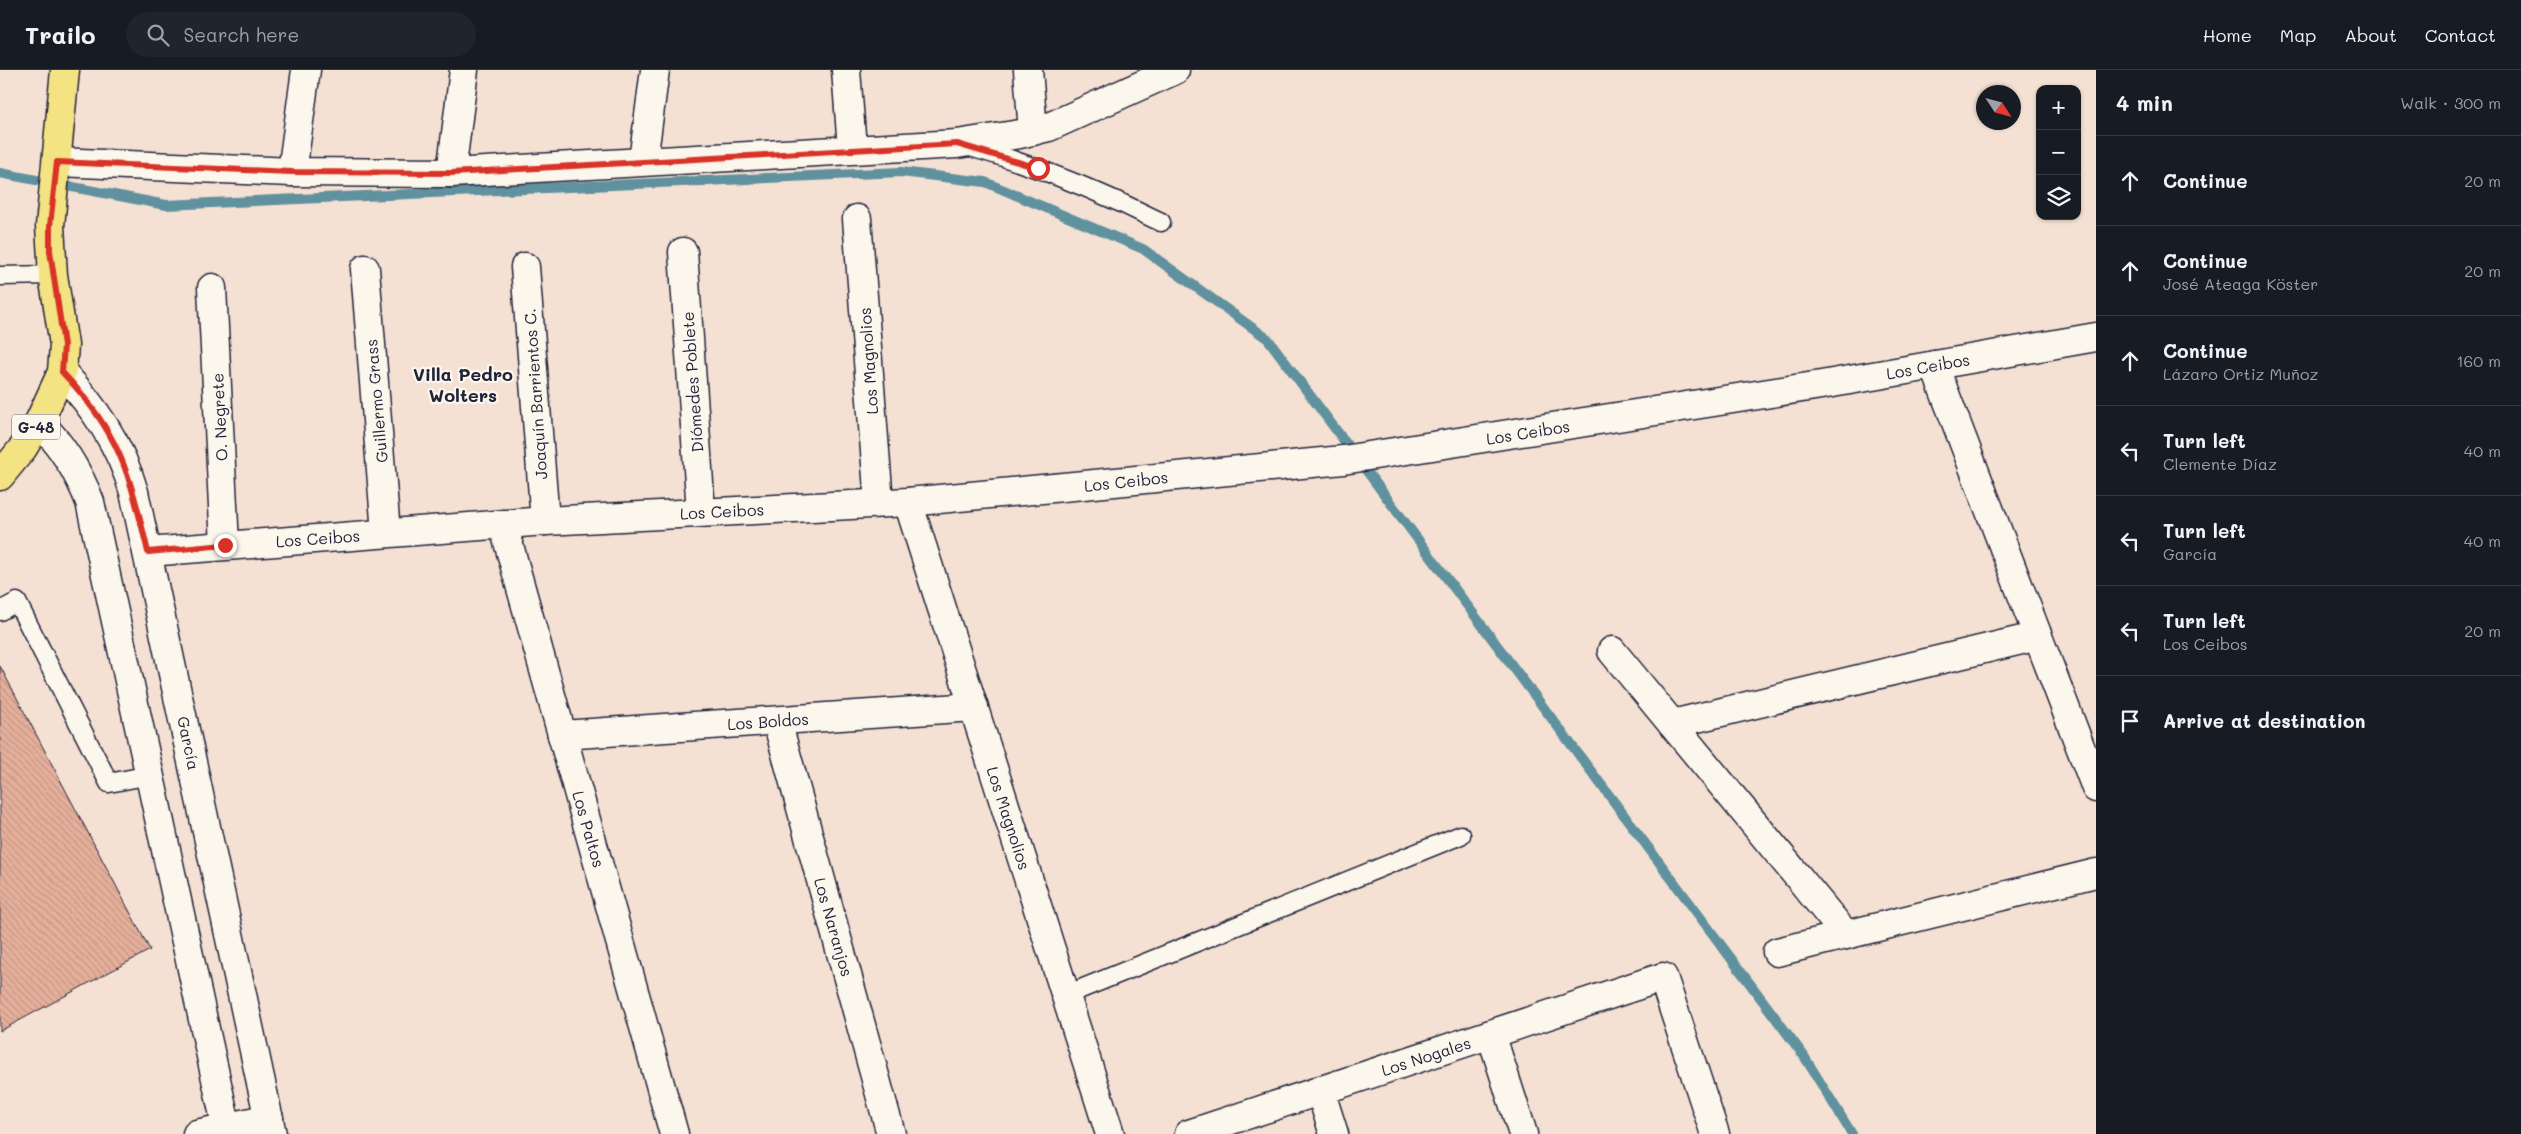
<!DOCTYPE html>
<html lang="en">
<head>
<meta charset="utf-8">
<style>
  body { margin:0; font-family:Mali,sans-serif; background:#20242c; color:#f1f3f6 }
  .controls { position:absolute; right:15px; top:15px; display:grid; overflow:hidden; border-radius:10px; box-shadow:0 1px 4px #0004 }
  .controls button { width:45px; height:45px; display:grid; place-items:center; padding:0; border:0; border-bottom:1px solid #363941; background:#171b24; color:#f1f3f6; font:25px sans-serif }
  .compass { position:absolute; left:1976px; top:15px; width:45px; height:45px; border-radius:50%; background:#171b24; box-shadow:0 1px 4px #0004; rotate:126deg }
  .stop { position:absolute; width:15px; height:15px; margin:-11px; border:4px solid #d93025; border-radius:50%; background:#fff }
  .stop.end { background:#d93025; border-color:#fff; box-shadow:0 1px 5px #0008 }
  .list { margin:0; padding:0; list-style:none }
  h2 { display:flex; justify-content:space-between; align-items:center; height:65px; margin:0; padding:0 20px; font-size:21px }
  h2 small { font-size:16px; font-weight:400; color:#9ea1a6 }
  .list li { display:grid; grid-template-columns:32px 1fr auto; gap:15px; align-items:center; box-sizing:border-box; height:90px; padding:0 20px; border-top:1px solid #363941 }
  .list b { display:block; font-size:19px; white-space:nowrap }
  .list p { margin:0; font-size:16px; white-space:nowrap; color:#9ea1a6 }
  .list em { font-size:16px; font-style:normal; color:#9ea1a6 }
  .icon { flex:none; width:28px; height:28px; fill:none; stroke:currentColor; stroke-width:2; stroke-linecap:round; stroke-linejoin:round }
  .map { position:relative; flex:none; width:2096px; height:1064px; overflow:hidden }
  header { display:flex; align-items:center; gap:30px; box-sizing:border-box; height:70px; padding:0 25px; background:#171b24; border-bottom:1px solid #363941 }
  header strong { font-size:24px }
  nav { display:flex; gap:28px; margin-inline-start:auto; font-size:18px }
  .search { width:350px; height:45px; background:#20242c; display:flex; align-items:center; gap:12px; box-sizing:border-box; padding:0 18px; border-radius:28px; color:#9ea1a6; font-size:19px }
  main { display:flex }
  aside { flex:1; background:#171b24 }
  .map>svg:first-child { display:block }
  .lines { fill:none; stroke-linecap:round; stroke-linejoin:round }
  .stream { stroke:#60919e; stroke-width:10 }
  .building { fill:url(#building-back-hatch); stroke:#22223b }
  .lane-casing { stroke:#22223b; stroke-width:21 }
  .street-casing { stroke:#22223b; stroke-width:31 }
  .secondary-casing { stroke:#22223b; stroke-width:31 }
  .primary-casing { stroke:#22223b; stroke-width:31 }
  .lane { stroke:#fbf7ec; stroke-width:18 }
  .street { stroke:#fbf7ec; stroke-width:28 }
  .secondary { stroke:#fbf7ec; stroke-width:28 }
  .primary { stroke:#f4e382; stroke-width:28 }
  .route { stroke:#d93025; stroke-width:6 }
  .labels { text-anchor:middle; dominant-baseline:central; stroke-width:4.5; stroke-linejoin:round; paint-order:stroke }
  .shield { fill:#fbf7ec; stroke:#636270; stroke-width:1 }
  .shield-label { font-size:15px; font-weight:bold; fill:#22223b }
  .street-label { font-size:16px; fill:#22223b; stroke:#fbf7ec }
  .neighbourhood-label { font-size:18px; font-weight:bold; fill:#22223b; stroke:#fbf7ec }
</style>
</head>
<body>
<header>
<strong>Trailo</strong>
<div class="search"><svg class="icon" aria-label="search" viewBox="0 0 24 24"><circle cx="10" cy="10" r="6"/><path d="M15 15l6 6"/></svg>Search here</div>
<nav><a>Home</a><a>Map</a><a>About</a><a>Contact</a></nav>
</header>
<main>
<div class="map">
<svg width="2096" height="1064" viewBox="0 0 2096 1064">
  <defs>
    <pattern id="building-back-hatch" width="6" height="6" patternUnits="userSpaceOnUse" patternTransform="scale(1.25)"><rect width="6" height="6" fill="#e5af9a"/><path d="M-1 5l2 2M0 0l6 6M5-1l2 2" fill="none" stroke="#c49686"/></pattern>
  </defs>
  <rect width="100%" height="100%" fill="#f4e1d3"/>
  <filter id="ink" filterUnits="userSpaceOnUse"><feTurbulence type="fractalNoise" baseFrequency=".02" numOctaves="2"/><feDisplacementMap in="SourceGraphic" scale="10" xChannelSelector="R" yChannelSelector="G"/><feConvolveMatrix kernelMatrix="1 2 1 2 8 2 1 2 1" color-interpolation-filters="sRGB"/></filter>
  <g filter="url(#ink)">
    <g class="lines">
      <polyline class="stream" points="0,103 166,135 901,102 985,112 1143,179 1268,269 1804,986 1852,1064"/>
    </g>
    <polygon class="building" points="0,596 150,880 0,961"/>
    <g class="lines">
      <defs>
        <g id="lane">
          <path d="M967 76C1035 95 1099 121 1161 152"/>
          <polyline points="0,206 53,205"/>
          <polyline points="0,541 17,532 109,713 150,705"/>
          <polyline points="1066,925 1461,765"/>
        </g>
        <g id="street">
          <polyline points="846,0 852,78"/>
          <polyline points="1028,0 1033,61"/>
          <polyline points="643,91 655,0"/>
          <polyline points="57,92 292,102 451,103 957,74 1020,64 1049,57 1175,0"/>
          <polyline points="292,102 306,0"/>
          <polyline points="451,103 464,0"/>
          <polyline points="857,149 879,433"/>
          <polyline points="683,182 701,442"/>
          <polyline points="525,197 545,451"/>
          <polyline points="365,199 386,463"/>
          <polyline points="212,218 225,475"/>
          <polyline points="1934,295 2096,718"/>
          <polyline points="908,432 1110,1064"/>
          <polyline points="503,454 674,1064"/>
          <polyline points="148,482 545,451 908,432 1343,390 1821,315 2096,267"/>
          <polyline points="1612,581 1846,865"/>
          <polyline points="777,651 891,1064"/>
          <polyline points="1672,654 2038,566"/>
          <polyline points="562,665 974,637"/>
          <polyline points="1777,882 2096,803"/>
          <polyline points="1491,964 1523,1064"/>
          <polyline points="1320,1020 1334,1064"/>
          <polyline points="197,1064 269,1048"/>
          <polyline points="1189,1064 1663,907 1715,1064"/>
        </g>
        <g id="secondary">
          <path d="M62 302C95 338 120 374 134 422L272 1064"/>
          <path d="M39 352C63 376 78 401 90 432L228 1064"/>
        </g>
        <polyline id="primary" points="0,406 23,378 39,352 62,302 64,275 53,205 50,156 65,0"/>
      </defs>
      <use href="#lane" class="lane-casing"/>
      <use href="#street" class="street-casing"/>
      <use href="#secondary" class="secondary-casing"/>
      <use href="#primary" class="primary-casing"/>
      <use href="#lane" class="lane"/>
      <use href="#street" class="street"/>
      <use href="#secondary" class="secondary"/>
      <use href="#primary" class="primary"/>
    </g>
  </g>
  <g class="lines" filter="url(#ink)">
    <path class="route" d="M225 475 148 482C129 402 120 363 62 302L64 275 50 181V156L57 92 292 102 451 103 957 74 1038 98"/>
  </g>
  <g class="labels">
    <rect class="shield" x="12" y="344.5" width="48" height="25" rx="4"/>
    <g class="shield-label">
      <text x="36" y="357">G-48</text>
    </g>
    <g class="street-label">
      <text transform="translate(868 291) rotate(-94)">Los Magnolios</text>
      <text transform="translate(1928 296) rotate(-10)">Los Ceibos</text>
      <text transform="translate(692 312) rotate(-94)">Diómedes Poblete</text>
      <text transform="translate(535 324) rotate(-94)">Joaquín Barrientos C.</text>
      <text transform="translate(376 331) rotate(-95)">Guillermo Grass</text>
      <text transform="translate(219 347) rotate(-93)">O. Negrete</text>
      <text transform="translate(1528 362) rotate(-9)">Los Ceibos</text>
      <text transform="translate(1126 411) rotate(-6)">Los Ceibos</text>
      <text transform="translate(722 441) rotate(-3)">Los Ceibos</text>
      <text transform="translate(318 468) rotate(-4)">Los Ceibos</text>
      <text transform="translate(768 651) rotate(-4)">Los Boldos</text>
      <text transform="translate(189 673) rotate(78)">García</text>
      <text transform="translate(1009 748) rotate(72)">Los Magnolios</text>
      <text transform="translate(589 759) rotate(74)">Los Paltos</text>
      <text transform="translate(834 857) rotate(74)">Los Naranjos</text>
      <text transform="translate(1426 986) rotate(-18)">Los Nogales</text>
    </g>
    <g class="neighbourhood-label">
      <text x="463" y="304">Villa Pedro<tspan x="463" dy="21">Wolters</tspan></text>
    </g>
  </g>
</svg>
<div class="controls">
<button>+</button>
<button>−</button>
<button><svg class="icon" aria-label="layers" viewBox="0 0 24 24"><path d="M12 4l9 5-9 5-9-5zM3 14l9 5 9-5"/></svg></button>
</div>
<svg class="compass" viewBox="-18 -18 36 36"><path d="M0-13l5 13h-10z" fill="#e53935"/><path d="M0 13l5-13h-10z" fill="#9ea1a6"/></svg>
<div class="stop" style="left:1038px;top:98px"></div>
<div class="stop end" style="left:225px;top:475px"></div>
</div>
<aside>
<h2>4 min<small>Walk · 300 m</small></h2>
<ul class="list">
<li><svg class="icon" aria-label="ahead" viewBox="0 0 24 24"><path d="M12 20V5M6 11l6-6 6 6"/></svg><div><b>Continue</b></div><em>20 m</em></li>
<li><svg class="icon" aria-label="ahead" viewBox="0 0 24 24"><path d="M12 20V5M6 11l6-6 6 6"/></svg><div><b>Continue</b><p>José Ateaga Köster</p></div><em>20 m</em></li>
<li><svg class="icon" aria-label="ahead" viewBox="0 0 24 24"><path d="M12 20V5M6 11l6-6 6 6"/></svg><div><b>Continue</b><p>Lázaro Ortiz Muñoz</p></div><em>160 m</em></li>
<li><svg class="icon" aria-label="left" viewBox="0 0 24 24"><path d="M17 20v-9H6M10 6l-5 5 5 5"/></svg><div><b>Turn left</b><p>Clemente Díaz</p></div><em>40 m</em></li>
<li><svg class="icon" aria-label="left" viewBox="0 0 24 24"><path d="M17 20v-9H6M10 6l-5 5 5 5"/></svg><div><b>Turn left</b><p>García</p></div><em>40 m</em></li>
<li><svg class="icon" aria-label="left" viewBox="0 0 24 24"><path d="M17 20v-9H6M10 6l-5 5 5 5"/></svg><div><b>Turn left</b><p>Los Ceibos</p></div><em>20 m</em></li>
<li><svg class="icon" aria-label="arrive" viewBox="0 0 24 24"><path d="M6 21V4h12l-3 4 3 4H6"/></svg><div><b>Arrive at destination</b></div></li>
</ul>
</aside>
</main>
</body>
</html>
